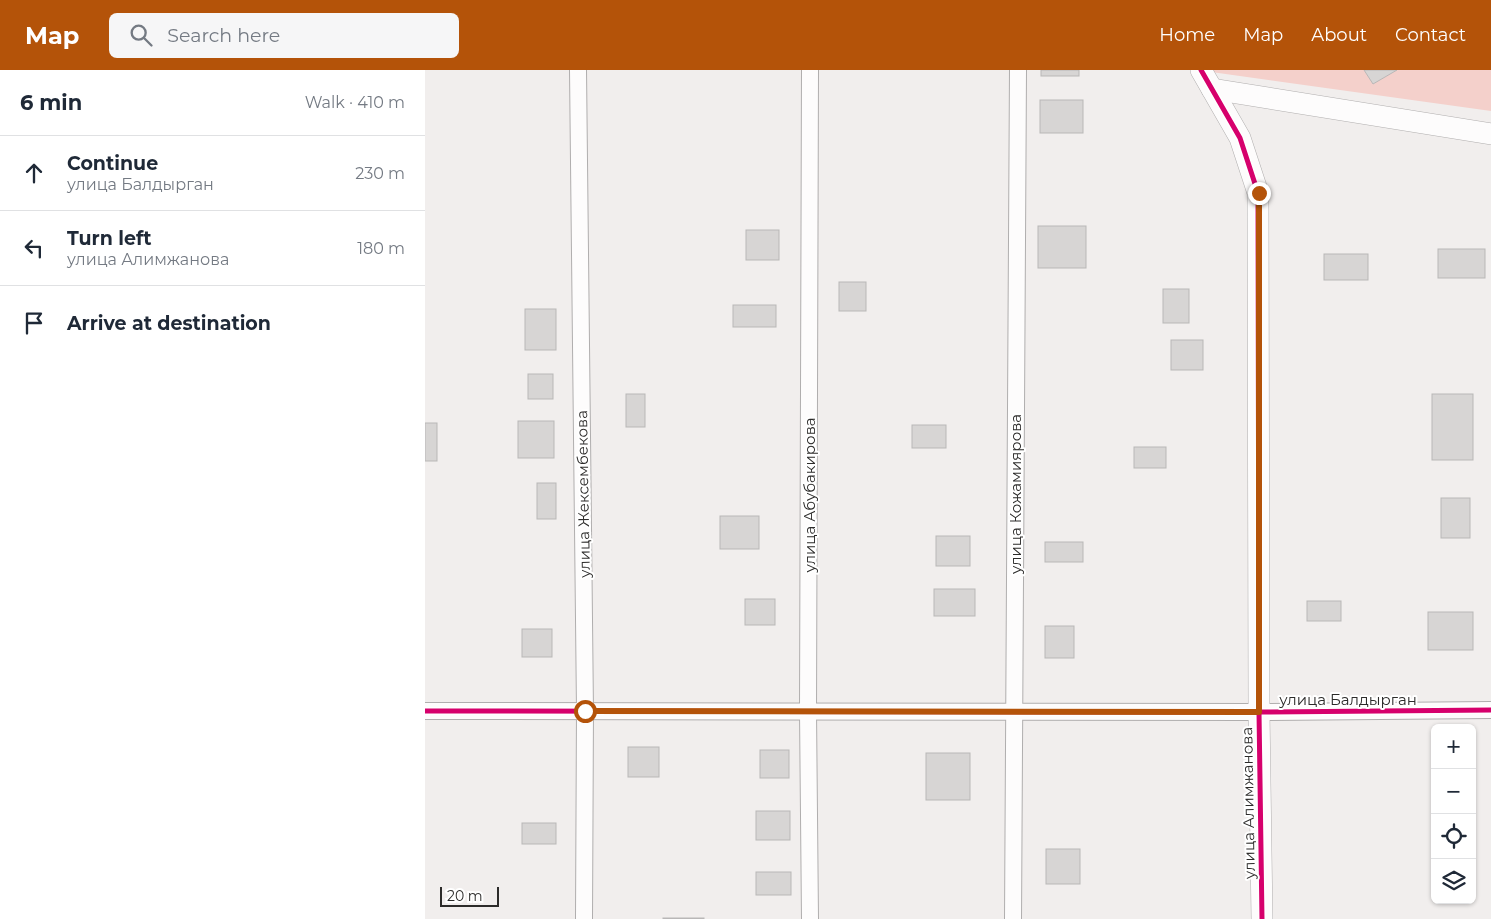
<!DOCTYPE html>
<html lang="en">
<head>
<meta charset="utf-8">
<style>
  body { margin:0; font-family:Montserrat,sans-serif; background:#f6f6f7; color:#1f2937 }
  .controls { position:absolute; right:15px; bottom:15px; display:grid; overflow:hidden; border-radius:8px; box-shadow:0 1px 4px #0004 }
  .controls button { width:45px; height:45px; display:grid; place-items:center; padding:0; border:0; border-bottom:1px solid #e0e1e3; background:#fff; color:#1f2937; font:25px sans-serif }
  .scale { position:absolute; left:15px; bottom:12px; width:59px; box-sizing:border-box; padding-left:5px; border:2px solid #2c2b2a; border-top:0; font-size:14px; line-height:18px; white-space:nowrap; color:#2c2b2a; -webkit-text-stroke:4px #fff; paint-order:stroke }
  .stop { position:absolute; width:15px; height:15px; margin:-11px; border:4px solid #b45309; border-radius:50%; background:#fff }
  .stop.end { background:#b45309; border-color:#fff; box-shadow:0 1px 5px #0008 }
  .list { margin:0; padding:0; list-style:none }
  h2 { display:flex; justify-content:space-between; align-items:center; height:65px; margin:0; padding:0 20px; font-size:21px }
  h2 small { font-size:16px; font-weight:400; color:#747a83 }
  .list li { display:grid; grid-template-columns:32px 1fr auto; gap:15px; align-items:center; box-sizing:border-box; height:75px; padding:0 20px; border-top:1px solid #e0e1e3 }
  .list b { display:block; font-size:19px; white-space:nowrap }
  .list p { margin:0; font-size:16px; white-space:nowrap; color:#747a83 }
  .list em { font-size:16px; font-style:normal; color:#747a83 }
  .icon { flex:none; width:28px; height:28px; fill:none; stroke:currentColor; stroke-width:2; stroke-linecap:round; stroke-linejoin:round }
  .map { position:relative; flex:none; width:1066px; height:849px; overflow:hidden }
  header { display:flex; align-items:center; gap:30px; box-sizing:border-box; height:70px; padding:0 25px; background:#b45309; color:#fff }
  header strong { font-size:24px }
  nav { display:flex; gap:28px; margin-inline-start:auto; font-size:18px }
  .search { width:350px; height:45px; background:#f6f6f7; display:flex; align-items:center; gap:12px; box-sizing:border-box; padding:0 18px; border-radius:8px; color:#747a83; font-size:19px }
  main { display:flex }
  aside { flex:1; background:#fff }
  .map>svg:first-child { display:block }
  .garden { fill:#f4d0cb }
  .building { fill:#d7d5d4; stroke:#b9b7b7 }
  .lines { fill:none; stroke-linecap:round; stroke-linejoin:round }
  .minor-casing { stroke:#b0aeae; stroke-width:18 }
  .tertiary-casing { stroke:#b0aeae; stroke-width:22 }
  .minor { stroke:#fdfcfc; stroke-width:16 }
  .tertiary { stroke:#fdfcfc; stroke-width:21 }
  .cycleway-casing { stroke:#fff; stroke-width:8 }
  .cycleway { stroke:#d6006c; stroke-width:5 }
  .route { stroke:#b45309; stroke-width:6 }
  .labels { text-anchor:middle; dominant-baseline:central; stroke-width:4; stroke-linejoin:round; paint-order:stroke }
  .street-label { font-size:15px; fill:#2c2b2a; stroke:#fff }
</style>
</head>
<body>
<header>
<strong>Map</strong>
<div class="search"><svg class="icon" aria-label="search" viewBox="0 0 24 24"><circle cx="10" cy="10" r="6"/><path d="M15 15l6 6"/></svg>Search here</div>
<nav><a>Home</a><a>Map</a><a>About</a><a>Contact</a></nav>
</header>
<main>
<aside>
<h2>6 min<small>Walk · 410 m</small></h2>
<ul class="list">
<li><svg class="icon" aria-label="ahead" viewBox="0 0 24 24"><path d="M12 20V5M6 11l6-6 6 6"/></svg><div><b>Continue</b><p>улица Балдырган</p></div><em>230 m</em></li>
<li><svg class="icon" aria-label="left" viewBox="0 0 24 24"><path d="M17 20v-9H6M10 6l-5 5 5 5"/></svg><div><b>Turn left</b><p>улица Алимжанова</p></div><em>180 m</em></li>
<li><svg class="icon" aria-label="arrive" viewBox="0 0 24 24"><path d="M6 21V4h12l-3 4 3 4H6"/></svg><div><b>Arrive at destination</b></div></li>
</ul>
</aside>
<div class="map">
<svg width="1066" height="849" viewBox="0 0 1066 849">
  <rect width="100%" height="100%" fill="#f1eeed"/>
  <polygon class="garden" points="772,0 1066,0 1066,41"/>
  <g class="building">
    <rect x="616" y="0" width="38" height="6"/>
    <polygon points="939,0 972,0 948,14"/>
    <rect x="615" y="30" width="43" height="33"/>
    <rect x="613" y="156" width="48" height="42"/>
    <rect x="321" y="160" width="33" height="30"/>
    <rect x="1013" y="179" width="47" height="29"/>
    <rect x="899" y="184" width="44" height="26"/>
    <rect x="414" y="212" width="27" height="29"/>
    <rect x="738" y="219" width="26" height="34"/>
    <rect x="308" y="235" width="43" height="22"/>
    <rect x="100" y="239" width="31" height="41"/>
    <rect x="746" y="270" width="32" height="30"/>
    <rect x="103" y="304" width="25" height="25"/>
    <rect x="201" y="324" width="19" height="33"/>
    <rect x="1007" y="324" width="41" height="66"/>
    <rect x="93" y="351" width="36" height="37"/>
    <rect x="0" y="353" width="12" height="38"/>
    <rect x="487" y="355" width="34" height="23"/>
    <rect x="709" y="377" width="32" height="21"/>
    <rect x="112" y="413" width="19" height="36"/>
    <rect x="1016" y="428" width="29" height="40"/>
    <rect x="295" y="446" width="39" height="33"/>
    <rect x="511" y="466" width="34" height="30"/>
    <rect x="620" y="472" width="38" height="20"/>
    <rect x="509" y="519" width="41" height="27"/>
    <rect x="320" y="529" width="30" height="26"/>
    <rect x="882" y="531" width="34" height="20"/>
    <rect x="1003" y="542" width="45" height="38"/>
    <rect x="620" y="556" width="29" height="32"/>
    <rect x="97" y="559" width="30" height="28"/>
    <rect x="203" y="677" width="31" height="30"/>
    <rect x="335" y="680" width="29" height="28"/>
    <rect x="501" y="683" width="44" height="47"/>
    <rect x="331" y="741" width="34" height="29"/>
    <rect x="97" y="753" width="34" height="21"/>
    <rect x="621" y="779" width="34" height="35"/>
    <rect x="331" y="802" width="35" height="23"/>
    <rect x="238" y="848" width="41" height="1"/>
  </g>
  <g class="lines">
    <defs>
      <g id="minor">
        <polyline points="153,0 160,641 159,849"/>
        <polyline points="385,0 383,642 385,849"/>
        <polyline points="0,641 834,642 1066,640"/>
        <polyline points="588,849 593,0"/>
      </g>
      <g id="tertiary">
        <polyline points="776,0 815,68 833,123 834,642 837,849"/>
        <polyline points="787,19 1066,64"/>
      </g>
    </defs>
    <use href="#minor" class="minor-casing"/>
    <use href="#tertiary" class="tertiary-casing"/>
    <use href="#minor" class="minor"/>
    <use href="#tertiary" class="tertiary"/>
    <defs>
      <g id="cycleway">
        <polyline points="776,0 815,68 833,123 834,642 837,849"/>
        <polyline points="0,641 834,642 1066,640"/>
      </g>
    </defs>
    <use href="#cycleway" class="cycleway-casing"/>
    <use href="#cycleway" class="cycleway"/>
  </g>
  <g class="lines">
    <polyline class="route" points="160,641 834,642 834,123"/>
  </g>
  <g class="labels">
    <g class="street-label">
      <text transform="translate(158 424) rotate(-91)">улица Жексембекова</text>
      <text transform="translate(590 424) rotate(-90)">улица Кожамиярова</text>
      <text transform="translate(384 425) rotate(-90)">улица Абубакирова</text>
      <text x="923" y="629">улица Балдырган</text>
      <text transform="translate(823 733) rotate(-91)">улица Алимжанова</text>
    </g>
  </g>
</svg>
<div class="controls">
<button>+</button>
<button>−</button>
<button><svg class="icon" aria-label="locate" viewBox="0 0 24 24"><circle cx="12" cy="12" r="6"/><path d="M12 2v4M12 18v4M2 12h4M18 12h4"/></svg></button>
<button><svg class="icon" aria-label="layers" viewBox="0 0 24 24"><path d="M12 4l9 5-9 5-9-5zM3 14l9 5 9-5"/></svg></button>
</div>
<div class="scale">20 m</div>
<div class="stop" style="left:160px;top:641px"></div>
<div class="stop end" style="left:834px;top:123px"></div>
</div>
</main>
</body>
</html>
